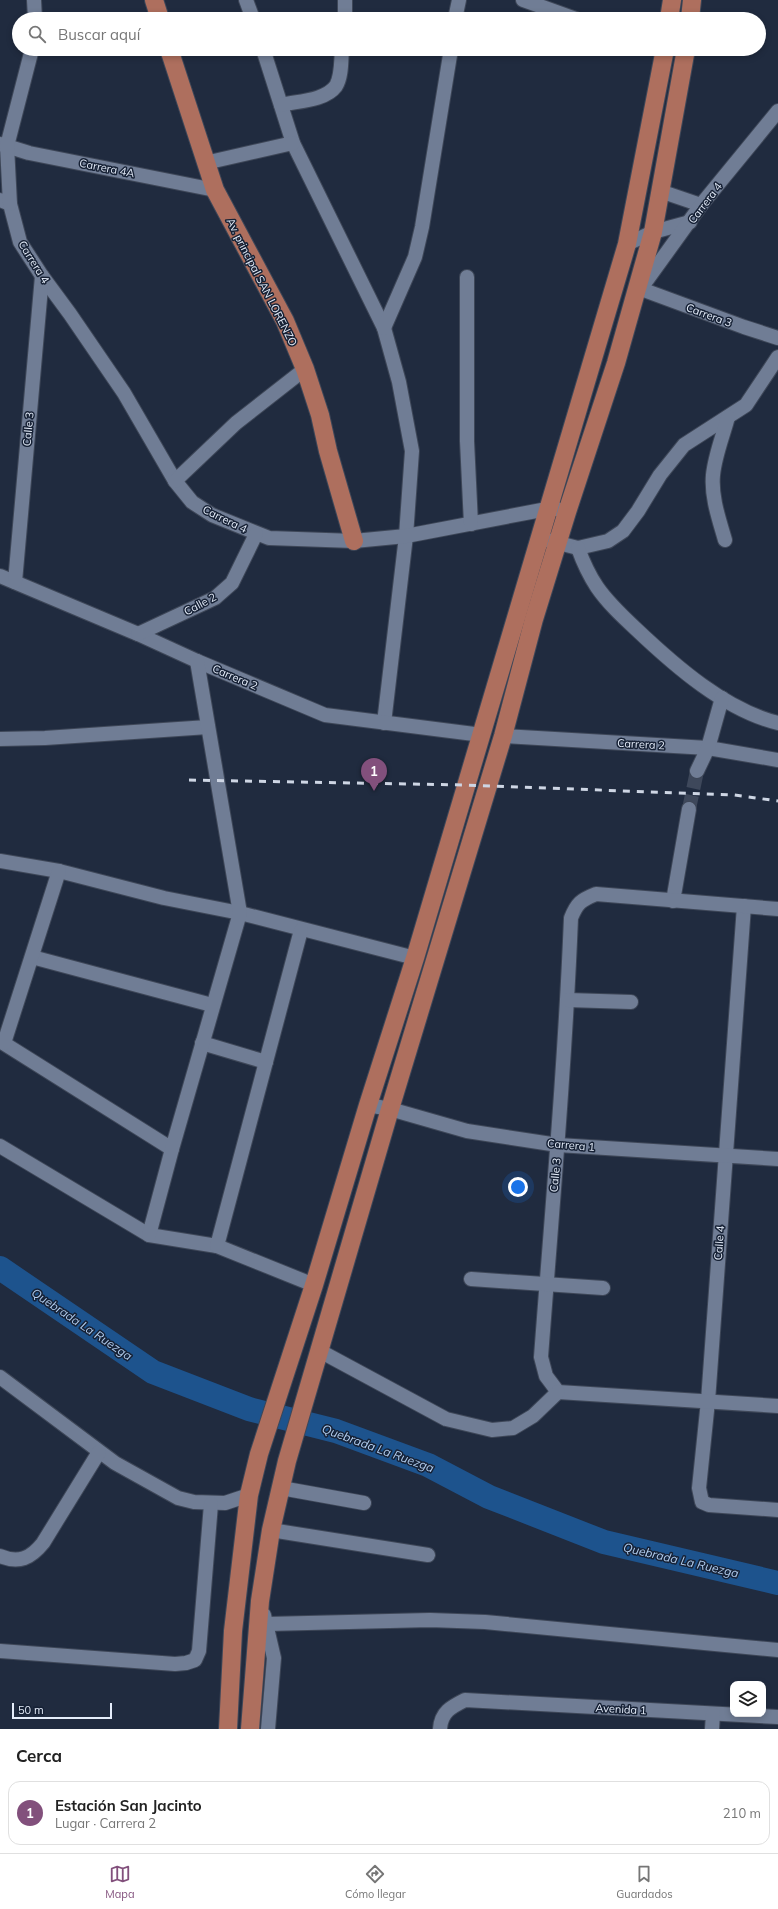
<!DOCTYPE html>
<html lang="es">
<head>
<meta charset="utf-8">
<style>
  body { margin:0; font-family:Mulish,sans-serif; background:#f2f2f2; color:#222 }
  .controls { position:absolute; right:12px; bottom:12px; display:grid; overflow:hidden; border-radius:8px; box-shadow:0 2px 6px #0003 }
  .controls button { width:36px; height:36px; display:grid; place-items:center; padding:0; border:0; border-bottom:1px solid #e0e0e0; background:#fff; color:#222; font:20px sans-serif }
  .scale { position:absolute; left:12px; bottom:10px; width:100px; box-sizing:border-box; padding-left:4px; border:2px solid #e5edfa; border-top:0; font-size:11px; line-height:14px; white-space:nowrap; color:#e5edfa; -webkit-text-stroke:3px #162135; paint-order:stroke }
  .you { position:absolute; left:518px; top:1187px; width:14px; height:14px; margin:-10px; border:3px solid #fff; border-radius:50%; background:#1a73e8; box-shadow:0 0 0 6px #1a73e833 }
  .badge { display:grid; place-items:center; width:26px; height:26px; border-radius:50%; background:#82507c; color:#fff; font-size:13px; font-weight:700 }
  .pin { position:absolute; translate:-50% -33px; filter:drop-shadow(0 1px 2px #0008) }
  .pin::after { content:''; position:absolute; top:21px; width:14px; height:12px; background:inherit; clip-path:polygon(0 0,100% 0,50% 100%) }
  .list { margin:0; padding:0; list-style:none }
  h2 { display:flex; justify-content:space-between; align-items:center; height:52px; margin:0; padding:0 16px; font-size:17px }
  h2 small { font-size:13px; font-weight:400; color:#767676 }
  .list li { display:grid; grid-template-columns:26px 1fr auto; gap:12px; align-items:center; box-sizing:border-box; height:64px; margin:0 8px 8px; padding:0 8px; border:1px solid #e0e0e0; border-radius:12px }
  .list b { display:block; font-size:15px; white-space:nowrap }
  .list p { margin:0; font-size:13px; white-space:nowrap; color:#767676 }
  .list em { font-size:13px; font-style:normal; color:#767676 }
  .icon { flex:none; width:22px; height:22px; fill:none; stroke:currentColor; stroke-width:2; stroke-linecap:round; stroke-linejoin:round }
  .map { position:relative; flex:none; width:778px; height:1729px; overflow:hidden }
  .search { position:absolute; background:#fff; box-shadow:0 2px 6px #0003; left:12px; right:12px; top:12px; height:44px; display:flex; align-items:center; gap:10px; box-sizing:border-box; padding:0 14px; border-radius:22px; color:#767676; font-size:15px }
  .sheet { height:124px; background:#fff }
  nav { display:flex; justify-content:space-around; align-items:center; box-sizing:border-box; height:56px; border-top:1px solid #e0e0e0; background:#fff; font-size:11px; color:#767676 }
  nav a { display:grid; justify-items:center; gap:2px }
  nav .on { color:#82507c }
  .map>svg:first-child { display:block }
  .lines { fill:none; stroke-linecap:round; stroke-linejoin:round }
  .river { stroke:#1d538d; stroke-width:24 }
  .minor-tunnel { stroke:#3e485b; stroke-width:14; stroke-dasharray:14 7; stroke-linecap:butt }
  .minor-casing { stroke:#3e4758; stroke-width:16 }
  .major-casing { stroke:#3e4758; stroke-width:20 }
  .minor { stroke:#707d95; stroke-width:14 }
  .major { stroke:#ae6f5e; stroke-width:18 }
  .rail { stroke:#ced6e4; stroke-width:3; stroke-dasharray:7 7; stroke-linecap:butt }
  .labels { text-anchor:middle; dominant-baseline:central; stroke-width:3; stroke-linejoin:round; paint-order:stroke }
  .street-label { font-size:11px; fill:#e5edfa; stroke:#162135 }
  .water-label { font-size:12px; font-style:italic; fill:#b1cdef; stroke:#162135 }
</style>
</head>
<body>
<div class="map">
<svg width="778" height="1729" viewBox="0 0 778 1729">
  <rect width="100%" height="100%" fill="#202b3f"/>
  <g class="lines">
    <polyline class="river" points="0,1268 153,1372 249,1409 336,1431 428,1465 489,1497 604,1542 778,1583"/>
    <polyline class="minor-tunnel" points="689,809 697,771"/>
    <defs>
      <g id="minor">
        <polyline points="34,0 35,19"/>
        <polyline points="246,0 253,19"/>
        <polyline points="345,0 345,19"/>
        <polyline points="523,0 576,19"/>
        <polyline points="455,19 459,0"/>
        <polyline points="263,49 293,143 384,328 399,382 412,451 406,536 384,723"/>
        <path d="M281 105C297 101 325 101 336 86 342 76 341 60 342 49"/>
        <polyline points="0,144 29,153 215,190"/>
        <polyline points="205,163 293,143"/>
        <polyline points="660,191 701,205"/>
        <polyline points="0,200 10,204 20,242 42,276 70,314 124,393 175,481 192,502 212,515 269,538 354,541 406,536 547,509 557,509"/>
        <polyline points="10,204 7,146 32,49"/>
        <polyline points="627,244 653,232 690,222"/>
        <polyline points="467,277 467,441 471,524"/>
        <polyline points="641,289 744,327 778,338"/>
        <polyline points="639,291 701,205 778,111"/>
        <polyline points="384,328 415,257 422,227 451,49"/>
        <polyline points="175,481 236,423 305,369"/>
        <polyline points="539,538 578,548 608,541 623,531 638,511 660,475 684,445 746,405 778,357"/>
        <path d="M725 540C719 519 711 497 713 475 715 455 723 436 728 417"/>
        <path d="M578 548C583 562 589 575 597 587 608 603 622 616 636 629 675 666 725 710 778 723"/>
        <polyline points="0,576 138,634 197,661 325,715 482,735"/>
        <polyline points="15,582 42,276"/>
        <polyline points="138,634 215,598 232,583 256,534"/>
        <polyline points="503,736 708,748 778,760"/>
        <polyline points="0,739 45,738 208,727"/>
        <polyline points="697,771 708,748 722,698"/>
        <polyline points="0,861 59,871 164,898 240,913 415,958"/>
        <polyline points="673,901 689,809"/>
        <polyline points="744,906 708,1401 699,1488 702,1502 709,1505 778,1510"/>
        <path d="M778 909 596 894C581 900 577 903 571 918 565 1065 552 1211 541 1357L546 1376 558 1392 778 1406"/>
        <polyline points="32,957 212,1005"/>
        <polyline points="568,1000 631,1002"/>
        <polyline points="0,1041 172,1149"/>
        <polyline points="4,1043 59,871"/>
        <polyline points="202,1043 266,1062"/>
        <polyline points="368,1105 390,1109 467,1131 558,1145 778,1159"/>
        <polyline points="0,1146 149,1235 217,1246 314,1285"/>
        <polyline points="149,1235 172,1149 240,913 197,661"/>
        <polyline points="217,1246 301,930"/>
        <polyline points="471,1279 603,1288"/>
        <polyline points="318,1350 446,1419 492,1430 513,1428 533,1416 558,1392"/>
        <polyline points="0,1377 115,1463 178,1498 194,1502 225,1503 249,1495"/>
        <polyline points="281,1488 364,1503"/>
        <polyline points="271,1530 428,1555"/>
        <path d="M0 1556C19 1564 31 1558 43 1543L99 1452"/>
        <polyline points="264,1615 274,1658 268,1729"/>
        <polyline points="267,1624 430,1620 485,1622 778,1650"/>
        <polyline points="0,1651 175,1664 186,1663 195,1660 199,1651 211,1504"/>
        <path d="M440 1729C441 1712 451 1707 465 1700L778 1717"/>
        <polyline points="712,1729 713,1714"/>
      </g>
      <g id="major">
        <polyline points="154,0 160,19"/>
        <polyline points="669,19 672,0"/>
        <polyline points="690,19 692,0"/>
        <polyline points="169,49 215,190 285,321 305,369 320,415 328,451 354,541"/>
        <polyline points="228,1729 233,1631 249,1495 259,1454 314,1285 368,1105 415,958 627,244 665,49"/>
        <polyline points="250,1729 260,1601 271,1530 287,1461 390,1109 503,736 534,619 567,512 616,363 653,232 686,49"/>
      </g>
    </defs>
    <use href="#minor" class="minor-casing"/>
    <use href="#major" class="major-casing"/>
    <use href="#minor" class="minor"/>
    <use href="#major" class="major"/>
    <polyline class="rail" points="189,780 463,785 734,795 778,801"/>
  </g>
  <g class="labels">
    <g class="street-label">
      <text transform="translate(107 168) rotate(11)">Carrera 4A</text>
      <text transform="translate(705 203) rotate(-53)">Carrera 4</text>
      <text transform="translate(34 262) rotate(58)">Carrera 4</text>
      <text transform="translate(262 282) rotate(63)">Av. principal SAN LORENZO</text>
      <text transform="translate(709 315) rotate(20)">Carrera 3</text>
      <text transform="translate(28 429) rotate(-85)">Calle 3</text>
      <text transform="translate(225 519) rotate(26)">Carrera 4</text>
      <text transform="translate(200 604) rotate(-28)">Calle 2</text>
      <text transform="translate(235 677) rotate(23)">Carrera 2</text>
      <text transform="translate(641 744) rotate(3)">Carrera 2</text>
      <text transform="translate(571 1145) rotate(5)">Carrera 1</text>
      <text transform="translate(555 1175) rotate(-85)">Calle 3</text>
      <text transform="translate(719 1243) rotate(-86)">Calle 4</text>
      <text transform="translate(621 1709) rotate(3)">Avenida 1</text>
    </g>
    <g class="water-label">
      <text transform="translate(82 1324) rotate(34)">Quebrada La Ruezga</text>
      <text transform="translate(378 1448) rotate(20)">Quebrada La Ruezga</text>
      <text transform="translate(681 1560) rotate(13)">Quebrada La Ruezga</text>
    </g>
  </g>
</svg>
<div class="controls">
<button><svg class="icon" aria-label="layers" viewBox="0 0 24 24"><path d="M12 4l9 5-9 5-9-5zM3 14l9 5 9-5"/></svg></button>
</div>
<div class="scale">50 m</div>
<div class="you"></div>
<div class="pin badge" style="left:374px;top:791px">1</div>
<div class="search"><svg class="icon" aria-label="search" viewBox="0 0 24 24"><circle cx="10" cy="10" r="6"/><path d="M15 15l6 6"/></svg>Buscar aquí</div>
</div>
<section class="sheet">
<h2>Cerca<small></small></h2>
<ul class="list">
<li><span class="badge">1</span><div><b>Estación San Jacinto</b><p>Lugar · Carrera 2</p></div><em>210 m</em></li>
</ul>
</section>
<nav>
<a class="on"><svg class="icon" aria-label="map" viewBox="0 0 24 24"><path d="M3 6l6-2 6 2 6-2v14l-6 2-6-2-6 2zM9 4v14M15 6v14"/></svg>Mapa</a>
<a><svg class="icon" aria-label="directions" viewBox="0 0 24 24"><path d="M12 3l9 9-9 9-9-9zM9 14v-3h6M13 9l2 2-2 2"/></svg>Cómo llegar</a>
<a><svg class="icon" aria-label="saved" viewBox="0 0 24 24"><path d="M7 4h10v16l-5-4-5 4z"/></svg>Guardados</a>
</nav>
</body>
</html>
